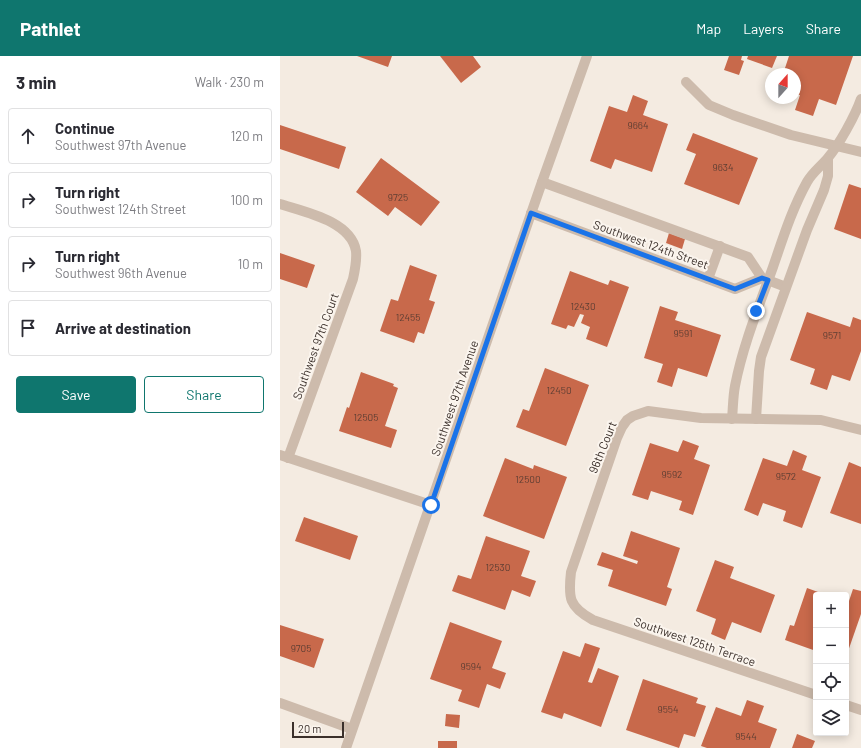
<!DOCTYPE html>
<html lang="en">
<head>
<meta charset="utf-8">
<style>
  body { margin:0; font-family:Barlow,sans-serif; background:#f7f7f7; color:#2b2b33 }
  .controls { position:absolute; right:12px; bottom:12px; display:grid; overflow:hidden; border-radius:4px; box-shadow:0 2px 10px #0003 }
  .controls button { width:36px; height:36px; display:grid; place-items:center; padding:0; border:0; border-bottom:1px solid #e1e1e2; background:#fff; color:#2b2b33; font:20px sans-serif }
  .compass { position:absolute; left:485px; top:12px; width:36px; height:36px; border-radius:50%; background:#fff; box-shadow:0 2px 10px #0003; rotate:21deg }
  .scale { position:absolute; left:12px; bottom:10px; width:52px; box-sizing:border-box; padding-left:4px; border:2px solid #3b302b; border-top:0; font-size:11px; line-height:14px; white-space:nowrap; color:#3b302b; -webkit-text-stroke:3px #fbf5ee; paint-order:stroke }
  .stop { position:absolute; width:12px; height:12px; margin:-9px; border:3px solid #1a73e8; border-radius:50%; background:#fff }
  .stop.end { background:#1a73e8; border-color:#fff; box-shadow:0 1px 4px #0008 }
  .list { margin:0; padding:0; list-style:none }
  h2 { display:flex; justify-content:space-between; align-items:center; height:52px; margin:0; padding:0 16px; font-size:17px }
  h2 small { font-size:13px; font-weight:400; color:#7c7c81 }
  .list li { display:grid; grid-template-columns:26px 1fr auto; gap:12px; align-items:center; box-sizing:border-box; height:56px; margin:0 8px 8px; padding:0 8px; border:1px solid #e1e1e2; border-radius:4px }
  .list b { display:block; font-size:15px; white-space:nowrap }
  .list p { margin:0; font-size:13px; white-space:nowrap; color:#7c7c81 }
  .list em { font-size:13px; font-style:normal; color:#7c7c81 }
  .actions { display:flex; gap:8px; padding:12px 16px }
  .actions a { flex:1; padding:9px 0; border:1px solid #0f766e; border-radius:4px; text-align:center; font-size:14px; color:#0f766e }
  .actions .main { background:#0f766e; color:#fff }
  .icon { flex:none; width:22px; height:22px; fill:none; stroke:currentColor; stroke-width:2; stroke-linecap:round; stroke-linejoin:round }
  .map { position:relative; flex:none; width:581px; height:692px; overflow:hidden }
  header { display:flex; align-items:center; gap:24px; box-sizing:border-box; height:56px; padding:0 20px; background:#0f766e; color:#fff }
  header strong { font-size:19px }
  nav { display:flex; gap:22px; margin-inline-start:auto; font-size:14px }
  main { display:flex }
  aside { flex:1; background:#fff }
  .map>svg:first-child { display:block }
  .building { fill:#c8694b }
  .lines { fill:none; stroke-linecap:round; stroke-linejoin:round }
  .minor { stroke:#cdbbac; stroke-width:10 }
  .route { stroke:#1a73e8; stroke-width:5 }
  .labels { text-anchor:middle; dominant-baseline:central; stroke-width:4; stroke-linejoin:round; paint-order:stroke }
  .number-label { font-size:10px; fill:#5e3e33 }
  .street-label { font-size:12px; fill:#3b302b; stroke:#fbf5ee }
</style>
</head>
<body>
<header>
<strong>Pathlet</strong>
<nav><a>Map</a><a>Layers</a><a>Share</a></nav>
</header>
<main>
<aside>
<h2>3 min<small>Walk · 230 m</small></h2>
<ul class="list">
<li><svg class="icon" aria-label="ahead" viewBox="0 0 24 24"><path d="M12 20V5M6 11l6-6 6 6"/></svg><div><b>Continue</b><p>Southwest 97th Avenue</p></div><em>120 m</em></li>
<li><svg class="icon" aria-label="right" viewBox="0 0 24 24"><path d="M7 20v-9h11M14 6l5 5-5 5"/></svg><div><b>Turn right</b><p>Southwest 124th Street</p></div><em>100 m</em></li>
<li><svg class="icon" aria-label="right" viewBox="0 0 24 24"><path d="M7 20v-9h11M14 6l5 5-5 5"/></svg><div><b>Turn right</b><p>Southwest 96th Avenue</p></div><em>10 m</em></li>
<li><svg class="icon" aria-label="arrive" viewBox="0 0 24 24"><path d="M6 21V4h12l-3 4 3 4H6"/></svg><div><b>Arrive at destination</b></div></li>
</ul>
<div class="actions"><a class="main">Save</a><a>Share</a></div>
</aside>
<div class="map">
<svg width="581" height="692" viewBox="0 0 581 692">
  <rect width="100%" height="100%" fill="#f4ebe1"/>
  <g class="building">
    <polygon points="77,0 112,0 108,11"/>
    <polygon points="160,0 193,0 201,11 181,27"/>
    <polygon points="449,0 462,0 461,4 464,5 459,19 444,14"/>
    <polygon points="468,0 497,0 492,12 467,3"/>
    <polygon points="509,0 573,0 556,49 539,43 533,60 515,54 520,39 515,38 515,18 503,18"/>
    <polygon points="353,39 368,45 363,59 388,68 372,116 335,103 331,113 310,105 329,50 347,56"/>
    <polygon points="0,69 66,91 59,113 0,93"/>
    <polygon points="413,77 478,102 459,149 404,128 416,98 406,94"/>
    <polygon points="101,102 160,146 141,170 115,151 108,160 76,136"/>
    <polygon points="569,128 581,132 581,183 554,173"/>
    <polygon points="389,177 405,183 402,193 386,187"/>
    <polygon points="0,197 35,209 27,232 0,223"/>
    <polygon points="130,209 157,219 149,244 155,246 144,278 138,276 134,287 100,275 111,243 118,245"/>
    <polygon points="290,215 328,229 330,224 349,231 327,291 306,283 310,271 301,267 304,259 300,258 294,271 288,269 286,273 271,268"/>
    <polygon points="380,250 398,256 395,264 441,279 427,321 398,312 392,331 377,326 383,308 364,302"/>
    <polygon points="527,256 570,271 573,261 581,264 581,295 570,325 552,319 547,334 530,328 535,313 510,304"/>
    <polygon points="265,312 309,329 286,390 236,371 243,353 249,355"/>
    <polygon points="81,316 114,328 113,330 118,332 105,370 117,374 111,392 59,375 67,351 69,352"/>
    <polygon points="403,384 419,390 414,403 430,409 413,459 399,454 402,445 371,435 368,444 352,439 370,387 398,396"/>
    <polygon points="513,394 527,400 522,414 541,421 522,472 503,465 506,455 483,447 478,460 464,454 483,402 507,410"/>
    <polygon points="225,402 253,413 254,409 287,421 264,483 203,460"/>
    <polygon points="569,406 581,411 581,468 550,457"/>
    <polygon points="24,461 78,480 70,504 15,485"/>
    <polygon points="351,475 400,492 387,531 392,533 386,550 328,530 333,514 317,509 322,496 357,508 358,505 343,500"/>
    <polygon points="206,480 250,495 241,520 256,525 250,541 232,534 225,554 172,535 178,519 191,523"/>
    <polygon points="435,504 454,511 450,522 495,539 481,577 452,566 445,584 431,578 436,563 416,555"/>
    <polygon points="527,532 538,536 536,539 536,595 505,584 510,569 514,570"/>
    <polygon points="573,533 581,535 581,558 566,601 566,554"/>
    <polygon points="170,566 222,585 212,612 226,617 220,633 207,628 199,652 178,645 182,634 150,623"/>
    <polygon points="0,569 44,583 34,612 0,600"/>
    <polygon points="305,587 320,592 308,626 312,627 318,612 339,620 321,671 284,657 282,663 261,656 283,595 300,601"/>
    <polygon points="363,623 418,642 416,647 426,650 415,681 404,678 399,692 346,674"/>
    <polygon points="467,644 484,650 478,666 497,673 490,692 427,692 421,690 436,651 461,660"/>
    <polygon points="166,658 180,659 179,672 165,670"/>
    <polygon points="517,678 535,685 532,692 512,692"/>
    <rect x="158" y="685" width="19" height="7"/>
  </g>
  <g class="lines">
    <g class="minor">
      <polyline points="406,26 429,49 453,59 511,79 581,96"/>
      <polyline points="262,126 468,201 482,222 506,231"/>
      <path d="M0 148C25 156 71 165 76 195 77 205 75 214 73 223L8 402"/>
      <polyline points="251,157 455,233 482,222"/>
      <polyline points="428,223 440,190"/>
      <path d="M452 363C453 352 453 340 455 330 463 289 479 250 493 211 503 182 512 153 527 126 532 117 540 111 547 103 559 89 575 60 581 43"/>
      <polyline points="476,363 479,315 481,301 527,174 544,134 548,120 548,103"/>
      <polyline points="0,399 151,449"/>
      <path d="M536 639 313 564C289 551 288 542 291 516L337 382 342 371 347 364 353 360 368 355 421 362 541 364 581 374"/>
      <polyline points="0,647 72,673"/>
      <polyline points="566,649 581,654"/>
      <polyline points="66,692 262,126 307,0"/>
    </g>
  </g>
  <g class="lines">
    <polyline class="route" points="151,449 251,157 455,233 482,222 488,224 476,255"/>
  </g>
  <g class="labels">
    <g class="number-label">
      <text x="358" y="69">9664</text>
      <text x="443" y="111">9634</text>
      <text x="118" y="141">9725</text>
      <text x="303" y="250">12430</text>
      <text x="128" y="261">12455</text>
      <text x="403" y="277">9591</text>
      <text x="552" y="279">9571</text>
      <text x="279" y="334">12450</text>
      <text x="86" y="361">12505</text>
      <text x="392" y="418">9592</text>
      <text x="506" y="420">9572</text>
      <text x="248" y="423">12500</text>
      <text x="218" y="511">12530</text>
      <text x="21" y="592">9705</text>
      <text x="191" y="610">9594</text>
      <text x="388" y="653">9554</text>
      <text x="466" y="680">9544</text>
    </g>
    <g class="street-label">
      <text transform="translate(371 188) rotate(20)">Southwest 124th Street</text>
      <text transform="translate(35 290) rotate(-70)">Southwest 97th Court</text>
      <text transform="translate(174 342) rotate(-71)">Southwest 97th Avenue</text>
      <text transform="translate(322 391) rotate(-68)">96th Court</text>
      <text transform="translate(415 585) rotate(19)">Southwest 125th Terrace</text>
    </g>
  </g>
</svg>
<div class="controls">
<button>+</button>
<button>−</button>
<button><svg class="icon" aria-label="locate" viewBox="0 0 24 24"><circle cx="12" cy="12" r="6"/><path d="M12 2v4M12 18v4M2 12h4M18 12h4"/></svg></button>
<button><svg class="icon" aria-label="layers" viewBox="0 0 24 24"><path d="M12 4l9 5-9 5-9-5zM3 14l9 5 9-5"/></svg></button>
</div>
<svg class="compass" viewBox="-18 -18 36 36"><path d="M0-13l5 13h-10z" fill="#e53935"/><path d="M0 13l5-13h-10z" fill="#7c7c81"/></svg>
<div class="scale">20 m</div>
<div class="stop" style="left:151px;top:449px"></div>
<div class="stop end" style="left:476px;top:255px"></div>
</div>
</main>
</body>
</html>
